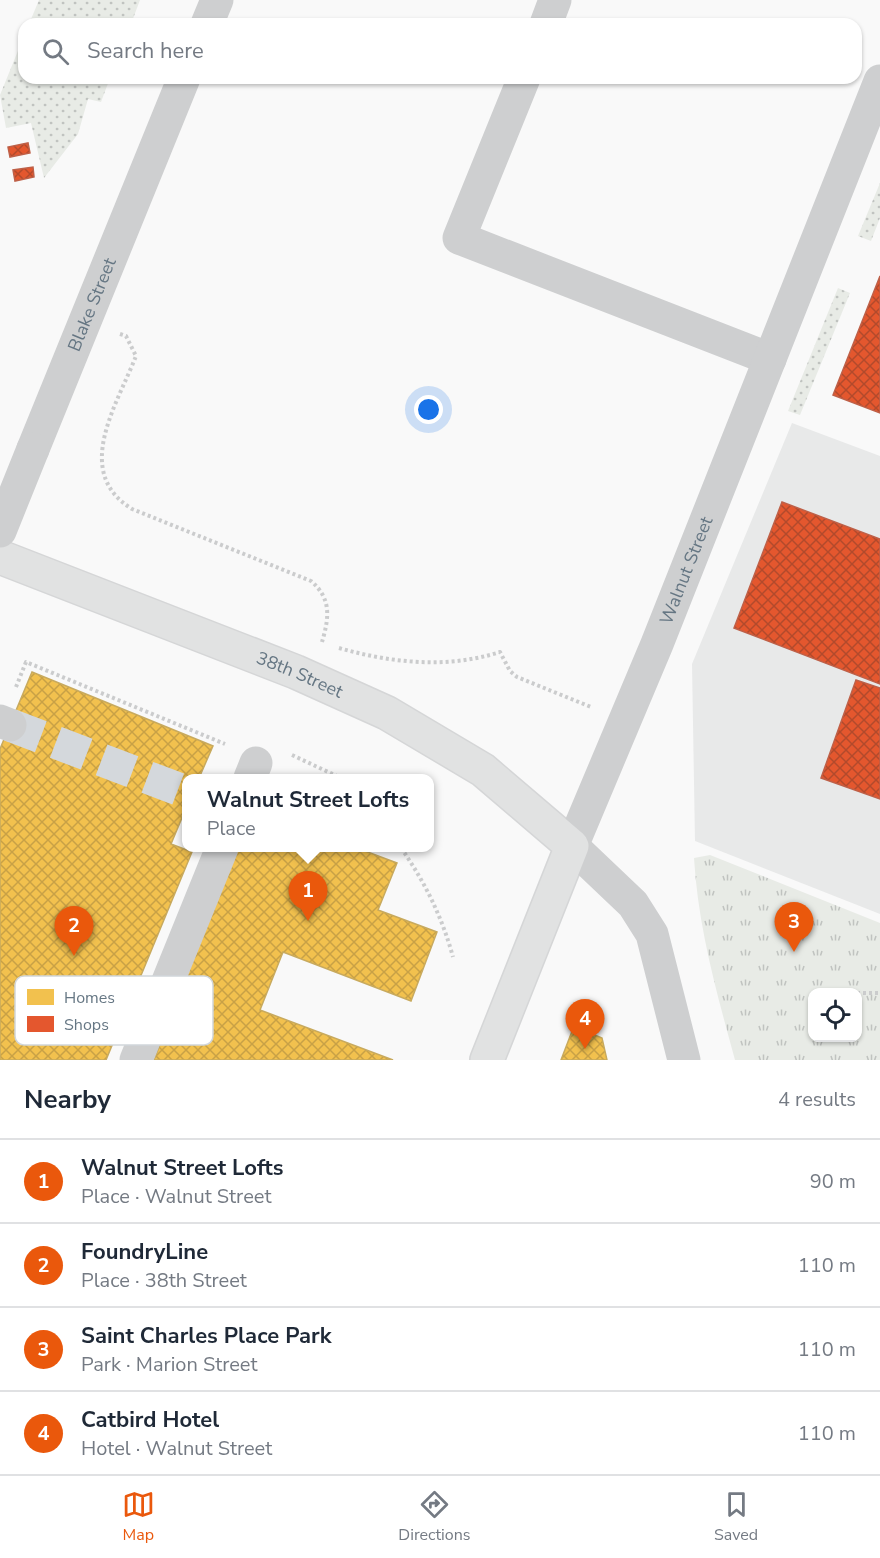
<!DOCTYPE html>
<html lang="en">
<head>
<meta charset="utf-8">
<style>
  body { margin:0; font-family:"Nunito Sans",sans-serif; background:#f6f6f7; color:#1f2937 }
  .controls { position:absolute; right:18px; bottom:18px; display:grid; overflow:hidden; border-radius:12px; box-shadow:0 2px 4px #0004 }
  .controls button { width:54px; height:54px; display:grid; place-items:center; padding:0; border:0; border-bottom:2px solid #e0e1e3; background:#fff; color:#1f2937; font:30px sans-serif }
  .you { position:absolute; left:429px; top:410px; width:21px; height:21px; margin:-15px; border:4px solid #fff; border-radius:50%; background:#1a73e8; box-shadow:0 0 0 9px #1a73e833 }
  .badge { display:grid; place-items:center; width:39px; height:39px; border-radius:50%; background:#ea580c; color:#fff; font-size:20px; font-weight:700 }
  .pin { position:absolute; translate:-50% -50px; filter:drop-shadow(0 2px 3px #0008) }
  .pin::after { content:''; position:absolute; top:32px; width:21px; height:18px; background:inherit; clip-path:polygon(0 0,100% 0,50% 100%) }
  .popup { position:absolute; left:182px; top:774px; width:252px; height:78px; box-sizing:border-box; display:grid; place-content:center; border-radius:12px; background:#fff; filter:drop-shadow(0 2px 4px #0005); font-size:20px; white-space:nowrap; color:#747a83 }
  .popup b { font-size:22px; color:#1f2937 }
  .popup::after { content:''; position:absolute; left:50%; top:100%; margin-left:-12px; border:12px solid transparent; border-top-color:#fff }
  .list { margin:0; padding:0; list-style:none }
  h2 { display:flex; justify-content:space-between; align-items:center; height:78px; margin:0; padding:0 24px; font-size:26px }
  h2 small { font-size:20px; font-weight:400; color:#747a83 }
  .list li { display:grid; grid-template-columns:39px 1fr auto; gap:18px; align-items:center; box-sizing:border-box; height:84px; padding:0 24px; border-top:2px solid #e0e1e3 }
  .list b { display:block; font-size:22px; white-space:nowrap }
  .list p { margin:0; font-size:20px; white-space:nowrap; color:#747a83 }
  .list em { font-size:20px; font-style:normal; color:#747a83 }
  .icon { flex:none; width:33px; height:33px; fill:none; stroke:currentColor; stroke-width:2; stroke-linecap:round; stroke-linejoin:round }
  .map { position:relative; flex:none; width:880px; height:1060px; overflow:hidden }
  .search { position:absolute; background:#fff; box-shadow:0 2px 4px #0004; left:18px; right:18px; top:18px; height:66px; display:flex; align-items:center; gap:15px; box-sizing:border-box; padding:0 21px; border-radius:18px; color:#747a83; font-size:22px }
  .sheet { height:414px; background:#fff }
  nav { display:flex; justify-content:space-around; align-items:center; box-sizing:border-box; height:84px; border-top:2px solid #e0e1e3; background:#fff; font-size:16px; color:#747a83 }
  nav a { display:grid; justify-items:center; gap:3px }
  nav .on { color:#ea580c }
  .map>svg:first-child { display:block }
  .built { fill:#e8e9e9 }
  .grass { fill:url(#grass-dots) }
  .park { fill:url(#park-tufts); fill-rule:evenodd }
  .homes { fill:url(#homes-cross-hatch); stroke:#c8aa5e; stroke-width:1.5 }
  .shops { fill:url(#shops-cross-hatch); stroke:#be6048; stroke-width:1.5 }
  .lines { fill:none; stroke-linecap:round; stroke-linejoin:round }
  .minor-tunnel { stroke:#d4d8dc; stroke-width:33; stroke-dasharray:33 16; stroke-linecap:butt }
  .major-casing { stroke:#d5d6d7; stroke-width:36 }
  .path { stroke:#cbcccd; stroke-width:4; stroke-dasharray:3 3; stroke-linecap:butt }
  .minor { stroke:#cecfd0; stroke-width:33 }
  .major { stroke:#e1e2e2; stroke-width:33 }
  .minor-bridge { stroke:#cecfd0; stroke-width:33 }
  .labels { text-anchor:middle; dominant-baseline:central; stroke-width:6; stroke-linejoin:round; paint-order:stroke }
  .street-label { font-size:18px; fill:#657683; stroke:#fff }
  .key { fill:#fff; stroke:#d1d6da; stroke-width:1.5 }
  .key-label { font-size:16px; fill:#657683 }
</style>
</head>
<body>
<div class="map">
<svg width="880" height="1060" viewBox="0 0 880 1060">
  <defs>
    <pattern id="grass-dots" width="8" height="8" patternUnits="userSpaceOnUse" patternTransform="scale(1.5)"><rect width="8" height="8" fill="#e8ebe6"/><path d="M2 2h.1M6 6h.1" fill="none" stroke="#c0c3c0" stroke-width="1.8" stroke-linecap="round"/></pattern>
    <pattern id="park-tufts" width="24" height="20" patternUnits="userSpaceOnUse" patternTransform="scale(1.5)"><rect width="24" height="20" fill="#e8ebe6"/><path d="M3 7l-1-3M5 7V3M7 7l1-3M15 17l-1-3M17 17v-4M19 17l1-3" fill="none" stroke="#c0c3c0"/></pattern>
    <pattern id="homes-cross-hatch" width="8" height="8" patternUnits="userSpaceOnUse" patternTransform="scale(1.5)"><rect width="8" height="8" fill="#f2c14e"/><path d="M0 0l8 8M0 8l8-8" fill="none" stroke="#c8a146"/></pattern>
    <pattern id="shops-cross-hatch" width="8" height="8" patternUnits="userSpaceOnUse" patternTransform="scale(1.5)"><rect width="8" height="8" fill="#e4572e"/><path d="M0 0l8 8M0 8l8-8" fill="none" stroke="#b24a2c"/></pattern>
  </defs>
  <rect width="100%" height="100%" fill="#f9f9f9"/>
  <polygon class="built" points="792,423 880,456 880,914 695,841 692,664"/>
  <g class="grass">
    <polygon points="39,0 140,0 131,24 29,24"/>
    <polygon points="24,36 24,78 110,78 101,102 88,99 78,134 44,178 31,123 6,128 0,95"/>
    <polygon points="880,183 880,218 871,241 858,236"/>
    <polygon points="838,288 850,293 800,415 788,411"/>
  </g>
  <path class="park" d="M710 855 880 923V1060H735C717 994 698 927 694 858ZM812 993H858V1038H812Z"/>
  <g class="homes">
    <polygon points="32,672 213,746 199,778 186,778 186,808 171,844 192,852 106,1060 0,1060 0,749"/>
    <polygon points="236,848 357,848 397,863 378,910 437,932 411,1001 283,952 260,1010 393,1060 154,1060"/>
    <polygon points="574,1026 602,1038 607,1060 561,1060"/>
  </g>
  <g class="shops">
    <polygon points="28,143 30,153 10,157 8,147"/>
    <polygon points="33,167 34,177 15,181 13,170"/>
    <polygon points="880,276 880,413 833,395"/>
    <polygon points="782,502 880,539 880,684 734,628"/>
    <polygon points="856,680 880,688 880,799 821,778"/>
  </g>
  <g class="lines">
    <polyline class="minor-tunnel" points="10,725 186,792"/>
    <defs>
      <g id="major">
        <path id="s3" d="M0 557 296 672 387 713 483 770 572 846 487 1060"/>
      </g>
    </defs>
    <use href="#major" class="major-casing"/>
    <g class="path">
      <path d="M120 334 126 336 136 356C117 405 72 472 132 509L311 581C332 599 329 618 322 642"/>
      <path d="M339 648C392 663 447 669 500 652L510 671 517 677 591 707"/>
      <polyline points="16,687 26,662 225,744"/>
      <polyline points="292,755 341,778"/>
      <path d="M401 848C425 882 442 917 453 957"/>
      <polyline points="851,993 880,993"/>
      <polyline points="810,1000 812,1000"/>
    </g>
    <g class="minor">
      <polyline points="207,24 217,0"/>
      <polyline points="546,24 555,0"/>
      <polyline points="524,78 459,238 770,359"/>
      <path id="s1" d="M33 449 184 78"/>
      <polyline points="0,721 10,725"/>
      <polyline points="250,778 256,763"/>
      <polyline points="136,1060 222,848"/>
      <path id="s2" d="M684 1060 652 934 633 904 572 846 657 644 880 81"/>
    </g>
    <use href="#major" class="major"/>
    <polyline class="minor-bridge" points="0,531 33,449"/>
  </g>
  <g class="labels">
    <g class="street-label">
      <text stroke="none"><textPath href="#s1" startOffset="156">Blake Street</textPath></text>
      <text stroke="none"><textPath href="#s2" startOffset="548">Walnut Street</textPath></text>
      <text stroke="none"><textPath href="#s3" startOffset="322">38th Street</textPath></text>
    </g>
  </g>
  <rect x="15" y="976" width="198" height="69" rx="9" class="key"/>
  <rect x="27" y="989" width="27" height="16" fill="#f2c14e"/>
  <rect x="27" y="1016" width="27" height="16" fill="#e4572e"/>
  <g class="key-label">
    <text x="64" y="1003">Homes</text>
    <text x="64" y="1030">Shops</text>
  </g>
</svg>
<div class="controls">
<button><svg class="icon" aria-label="locate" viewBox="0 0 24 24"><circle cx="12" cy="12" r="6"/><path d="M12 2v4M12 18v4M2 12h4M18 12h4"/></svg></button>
</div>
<div class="you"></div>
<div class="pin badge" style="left:308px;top:921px">1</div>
<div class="popup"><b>Walnut Street Lofts</b>Place</div>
<div class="pin badge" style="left:74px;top:956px">2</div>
<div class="pin badge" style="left:794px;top:952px">3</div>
<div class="pin badge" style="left:585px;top:1049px">4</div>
<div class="search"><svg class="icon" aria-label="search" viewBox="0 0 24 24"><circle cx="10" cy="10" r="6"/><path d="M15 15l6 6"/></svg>Search here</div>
</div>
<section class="sheet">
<h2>Nearby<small>4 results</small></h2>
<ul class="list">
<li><span class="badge">1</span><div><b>Walnut Street Lofts</b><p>Place · Walnut Street</p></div><em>90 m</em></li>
<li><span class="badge">2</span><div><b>FoundryLine</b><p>Place · 38th Street</p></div><em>110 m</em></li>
<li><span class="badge">3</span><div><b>Saint Charles Place Park</b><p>Park · Marion Street</p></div><em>110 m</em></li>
<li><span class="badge">4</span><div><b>Catbird Hotel</b><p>Hotel · Walnut Street</p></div><em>110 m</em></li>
</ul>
</section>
<nav>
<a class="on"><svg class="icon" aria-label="map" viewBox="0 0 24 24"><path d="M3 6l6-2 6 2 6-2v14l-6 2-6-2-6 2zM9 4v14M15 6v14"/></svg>Map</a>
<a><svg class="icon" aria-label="directions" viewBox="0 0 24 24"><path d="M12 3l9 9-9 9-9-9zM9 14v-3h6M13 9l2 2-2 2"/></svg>Directions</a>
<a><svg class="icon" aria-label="saved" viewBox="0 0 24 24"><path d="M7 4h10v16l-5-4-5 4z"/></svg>Saved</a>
</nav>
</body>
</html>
